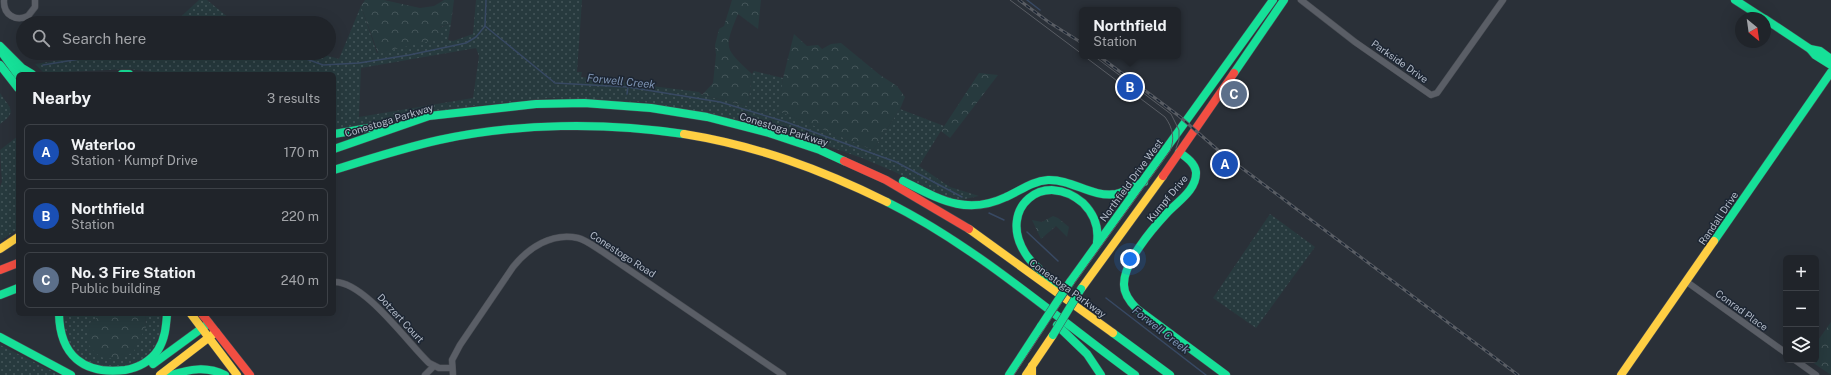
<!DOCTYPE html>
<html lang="en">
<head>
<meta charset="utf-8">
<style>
  body { margin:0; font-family:"Public Sans",sans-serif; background:#282c32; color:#f1f3f6 }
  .controls { position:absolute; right:12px; bottom:12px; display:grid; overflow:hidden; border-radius:6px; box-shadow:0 4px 16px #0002 }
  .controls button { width:36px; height:36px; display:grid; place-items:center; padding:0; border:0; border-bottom:1px solid #3d4147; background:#20242a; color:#f1f3f6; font:20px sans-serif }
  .compass { position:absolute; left:1735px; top:12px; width:36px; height:36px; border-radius:50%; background:#20242a; box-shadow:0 4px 16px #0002; rotate:151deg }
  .you { position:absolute; left:1130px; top:259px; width:14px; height:14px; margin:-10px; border:3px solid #fff; border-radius:50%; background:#1a73e8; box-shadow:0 0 0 6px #1a73e833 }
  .badge { display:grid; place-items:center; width:26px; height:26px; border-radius:50%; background:#b45309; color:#fff; font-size:13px; font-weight:700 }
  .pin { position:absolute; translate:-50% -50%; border:2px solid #fff; box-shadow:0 1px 4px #0006 }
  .popup { position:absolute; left:1079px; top:7px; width:102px; height:52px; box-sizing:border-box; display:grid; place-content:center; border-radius:6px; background:#20242a; filter:drop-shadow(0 1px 3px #0005); font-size:13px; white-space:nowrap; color:#a2a4a8 }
  .popup b { font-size:15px; color:#f1f3f6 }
  .popup::after { content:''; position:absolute; left:50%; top:100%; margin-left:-8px; border:8px solid transparent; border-top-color:#20242a }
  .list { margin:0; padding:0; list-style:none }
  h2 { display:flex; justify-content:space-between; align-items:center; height:52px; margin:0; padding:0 16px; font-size:17px }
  h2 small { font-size:13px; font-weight:400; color:#a2a4a8 }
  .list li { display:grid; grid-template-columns:26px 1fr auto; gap:12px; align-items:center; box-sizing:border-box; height:56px; margin:0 8px 8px; padding:0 8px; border:1px solid #3d4147; border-radius:6px }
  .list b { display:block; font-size:15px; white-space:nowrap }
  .list p { margin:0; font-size:13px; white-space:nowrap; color:#a2a4a8 }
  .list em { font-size:13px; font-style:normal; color:#a2a4a8 }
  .icon { flex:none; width:22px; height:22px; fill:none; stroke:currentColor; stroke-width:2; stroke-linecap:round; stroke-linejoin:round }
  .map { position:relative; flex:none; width:1831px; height:375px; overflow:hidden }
  .search { position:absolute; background:#20242a; box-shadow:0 4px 16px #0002; left:16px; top:16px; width:320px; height:44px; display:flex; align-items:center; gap:10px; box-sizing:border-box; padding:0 14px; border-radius:22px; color:#a2a4a8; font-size:15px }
  .panel { position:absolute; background:#20242a; box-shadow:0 4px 16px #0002; left:16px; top:72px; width:320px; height:244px; border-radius:6px }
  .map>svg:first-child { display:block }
  .grass { fill:url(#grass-dots); fill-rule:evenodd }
  .forest { fill:url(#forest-crowns) }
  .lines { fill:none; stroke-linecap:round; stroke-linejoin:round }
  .stream { stroke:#384963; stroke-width:1.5 }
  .street-casing { stroke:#484c53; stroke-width:7 }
  .fast-casing { stroke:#484c53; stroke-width:9 }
  .slow-casing { stroke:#484c53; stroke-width:9 }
  .jam-casing { stroke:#484c53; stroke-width:9 }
  .street { stroke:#5a5e66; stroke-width:6 }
  .fast { stroke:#16e098; stroke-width:8 }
  .slow { stroke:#ffcf43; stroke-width:8 }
  .jam { stroke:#f24e42; stroke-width:8 }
  .tram { stroke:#595d64; stroke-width:1 }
  .rail-casing { stroke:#595d64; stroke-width:3 }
  .rail { stroke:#1d2633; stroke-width:1.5; stroke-dasharray:4.5; stroke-linecap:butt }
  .fast-bridge-casing { stroke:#484c53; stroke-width:9; stroke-linecap:butt }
  .fast-bridge { stroke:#16e098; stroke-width:8 }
  .labels { text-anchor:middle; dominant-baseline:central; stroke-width:3; stroke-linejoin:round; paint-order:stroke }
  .street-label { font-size:10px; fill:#b4bcc9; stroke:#1d2633 }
  .water-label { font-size:11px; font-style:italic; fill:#7c92b1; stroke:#1d2633 }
</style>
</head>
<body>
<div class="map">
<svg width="1831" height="375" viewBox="0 0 1831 375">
  <defs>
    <pattern id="grass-dots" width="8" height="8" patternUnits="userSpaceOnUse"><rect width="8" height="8" fill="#273a3e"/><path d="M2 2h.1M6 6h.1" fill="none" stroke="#445559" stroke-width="1.8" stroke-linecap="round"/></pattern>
    <pattern id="forest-crowns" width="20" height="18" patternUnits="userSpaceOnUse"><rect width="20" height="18" fill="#273a3e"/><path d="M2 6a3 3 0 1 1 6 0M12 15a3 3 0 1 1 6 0" fill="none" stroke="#445559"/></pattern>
  </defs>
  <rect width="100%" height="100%" fill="#2a3038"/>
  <g class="grass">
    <polygon points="199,0 207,0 235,23 174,23"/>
    <path d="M476 0H582L577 72H582L581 77 699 92 702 95 748 106 752 74 754 71 783 78 779 111 873 150 900 109 944 126 919 166 950 187 979 196 961 200 943 197 895 172 862 158 772 127 644 102 549 98 473 106 334 130V74H167L129 69 44 73 35 64 105 53H318L339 59 361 6 377 53 451 23 448 40 453 41 473 34ZM476 48 479 56 473 98 359 117 361 68Z"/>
    <path d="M0 93C10 108 18 112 0 124Z"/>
    <polygon points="18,136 18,229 0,241 0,187 2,182 0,150"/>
    <polygon points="1270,214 1315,247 1256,328 1213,298"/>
    <polygon points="64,314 102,314 90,323 146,327 145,314 161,314 160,334 153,349 142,360 127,368 95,367 81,359 71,347 64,332"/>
    <polygon points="0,345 60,375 0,375"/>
  </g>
  <g class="forest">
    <polygon points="365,0 384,0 420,8 434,6 444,0 454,0 451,23 440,27 439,39 378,53 361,6"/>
    <path d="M732 0H761L758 29 738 14C723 50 725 48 752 74L748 106 702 95 713 83 716 55 715 45 719 29 724 26Z"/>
    <polygon points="794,34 807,46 818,45 822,49 831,44 841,43 880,75 897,86 905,97 900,109 873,150 778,111 783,78"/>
    <polygon points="979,73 998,75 950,138 941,131"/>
    <polygon points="1053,216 1058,218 1069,227 1067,237 1056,226 1041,239 1032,220 1042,222"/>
    <path d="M102 314H145L146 327 133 353C111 359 101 365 87 342L90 323Z"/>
    <polygon points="1831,322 1831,375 1809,360 1816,360 1816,343"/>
  </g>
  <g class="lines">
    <g class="stream">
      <polyline points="1027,0 1040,10"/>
      <polyline points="203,23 218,18 225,23"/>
      <polyline points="485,26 555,83 628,87 720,102 786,122 896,162 962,197"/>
      <polyline points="485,26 486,0"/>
      <polyline points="145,53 156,56 159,53"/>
      <polyline points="290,53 323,65 359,63 409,55 466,43 476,37 485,26"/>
      <polyline points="43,65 86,58 111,57 136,53"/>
      <polyline points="627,94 628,87"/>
      <polyline points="989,213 1004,220"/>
      <polyline points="1027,232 1058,261"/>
      <polyline points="1106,298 1206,375"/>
    </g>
    <defs>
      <g id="street">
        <path d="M4 0C3 15 16 22 28 16L35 7V0"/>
        <polyline points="1301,0 1355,42 1431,95 1437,93 1503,0"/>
        <path d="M334 282C364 281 407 342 429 363L439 368H452"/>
        <polyline points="1687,282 1786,353"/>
        <polyline points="1795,360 1816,375"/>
        <polyline points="425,375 434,366"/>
        <path d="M453 375 452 360 460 345 513 267C528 248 552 232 578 238 586 240 595 247 603 252L783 375"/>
      </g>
      <g id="fast">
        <polyline points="1735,0 1763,18"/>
        <polyline points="1765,19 1810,49 1820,51 1831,59"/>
        <polyline points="0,46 22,68 32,74"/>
        <polyline points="1810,49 1815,55 1831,65"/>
        <polyline points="3,54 18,75"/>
        <polyline points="0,65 18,88"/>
        <polyline points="1234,73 1284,0"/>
        <polyline points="122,74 129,74"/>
        <polyline points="334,134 386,125"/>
        <polyline points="334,149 429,116 536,104 584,103 651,108 707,117 769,133 820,150 844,161"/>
        <path d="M1179 152C1186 157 1195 163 1196 172 1197 190 1177 202 1167 213 1152 229 1123 263 1124 285 1124 295 1131 303 1137 309L1226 375"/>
        <path d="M334 170C369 159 403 148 439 140 518 123 604 122 684 134"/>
        <path d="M903 181C939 199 966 216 1006 197 1020 191 1032 181 1048 180 1072 179 1092 198 1116 194 1126 192 1135 185 1144 182"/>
        <path d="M887 202C977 247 1054 316 1135 375"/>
        <polyline points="1714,241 1831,72"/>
        <polyline points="1070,282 1273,0"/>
        <path d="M1065 291C1052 279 1034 268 1025 253 997 208 1044 169 1083 203 1094 214 1099 227 1097 242"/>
        <polyline points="0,295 18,288"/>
        <path d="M59 314C60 355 83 375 125 370 138 368 151 361 158 350 165 339 166 327 167 314"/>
        <polyline points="1057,325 1087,354 1101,375"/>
        <polyline points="1113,333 1170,375"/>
        <polyline points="0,337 71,375"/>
        <polyline points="153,364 209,323"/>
        <path d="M171 375C190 369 207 366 225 375"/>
        <polyline points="1009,375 1041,326"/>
      </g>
      <g id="slow">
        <path d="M684 134C758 146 820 169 887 202"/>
        <polyline points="969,229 1113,333"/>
        <polyline points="0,249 18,237"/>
        <polyline points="1081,289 1163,176"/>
        <polyline points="191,314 237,375"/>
        <polyline points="1032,366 1032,375"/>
        <polyline points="160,375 216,332"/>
        <polyline points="1026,375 1053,335"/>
        <polyline points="1621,375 1714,241"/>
      </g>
      <g id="jam">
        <polyline points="844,161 886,180 969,229"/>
        <polyline points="1163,176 1234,73"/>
        <polyline points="0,270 18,263"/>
        <polyline points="202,314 250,375"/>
      </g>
    </defs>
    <use href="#street" class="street-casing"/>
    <use href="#fast" class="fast-casing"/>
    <use href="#slow" class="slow-casing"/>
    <use href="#jam" class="jam-casing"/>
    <use href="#street" class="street"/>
    <use href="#fast" class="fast"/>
    <use href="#slow" class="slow"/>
    <use href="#jam" class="jam"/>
    <g class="tram">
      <polyline points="1010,0 1082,54"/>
      <polyline points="1094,56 1171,114 1179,130 1179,140 1176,148"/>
      <path d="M1014 375 1074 284 1170 151C1175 139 1173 128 1165 117L1084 56"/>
    </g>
    <defs>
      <g id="rail">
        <polyline points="1019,0 1050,23 1082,43"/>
        <polyline points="1099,56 1179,116 1219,151 1518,375"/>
      </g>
    </defs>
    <use href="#rail" class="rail-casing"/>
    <use href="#rail" class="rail"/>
    <defs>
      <g id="fast-bridge">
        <polyline points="1041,326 1070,282"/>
        <polyline points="1053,335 1081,289"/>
      </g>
    </defs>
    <use href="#fast-bridge" class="fast-bridge-casing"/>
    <use href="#fast-bridge" class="fast-bridge"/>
  </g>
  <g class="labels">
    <g class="street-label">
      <text transform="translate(1400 61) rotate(35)">Parkside Drive</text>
      <text transform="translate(389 120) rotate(-17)">Conestoga Parkway</text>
      <text transform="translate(784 129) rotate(17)">Conestoga Parkway</text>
      <text transform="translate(1131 180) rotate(-54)">Northfield Drive West</text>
      <text transform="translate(1167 198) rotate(-50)">Kumpf Drive</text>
      <text transform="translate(1718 218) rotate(-56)">Randall Drive</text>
      <text transform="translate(623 254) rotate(33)">Conestogo Road</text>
      <text transform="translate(1068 288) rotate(36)">Conestoga Parkway</text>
      <text transform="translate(1742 310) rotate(36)">Conrad Place</text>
      <text transform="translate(401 318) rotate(47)">Dotzert Court</text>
    </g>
    <g class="water-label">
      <text transform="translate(621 81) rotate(6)">Forwell Creek</text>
      <text transform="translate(1161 330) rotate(38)">Forwell Creek</text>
    </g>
  </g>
</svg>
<div class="controls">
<button>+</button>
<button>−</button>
<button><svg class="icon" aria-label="layers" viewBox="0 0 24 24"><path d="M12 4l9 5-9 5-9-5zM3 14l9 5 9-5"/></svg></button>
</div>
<svg class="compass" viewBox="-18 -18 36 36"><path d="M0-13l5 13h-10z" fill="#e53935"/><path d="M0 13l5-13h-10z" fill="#a2a4a8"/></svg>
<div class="you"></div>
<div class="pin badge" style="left:1225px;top:164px;background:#1a4fb4">A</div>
<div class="pin badge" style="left:1130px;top:87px;background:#1a4fb4">B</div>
<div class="popup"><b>Northfield</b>Station</div>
<div class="pin badge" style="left:1234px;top:94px;background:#5c6f8a">C</div>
<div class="search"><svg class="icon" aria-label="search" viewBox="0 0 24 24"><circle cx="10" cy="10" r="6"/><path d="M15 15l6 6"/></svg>Search here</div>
<section class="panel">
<h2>Nearby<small>3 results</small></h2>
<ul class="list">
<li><span class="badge" style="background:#1a4fb4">A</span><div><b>Waterloo</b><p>Station · Kumpf Drive</p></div><em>170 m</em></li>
<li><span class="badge" style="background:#1a4fb4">B</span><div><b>Northfield</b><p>Station</p></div><em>220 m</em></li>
<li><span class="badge" style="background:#5c6f8a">C</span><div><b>No. 3 Fire Station</b><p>Public building</p></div><em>240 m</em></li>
</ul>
</section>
</div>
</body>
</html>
